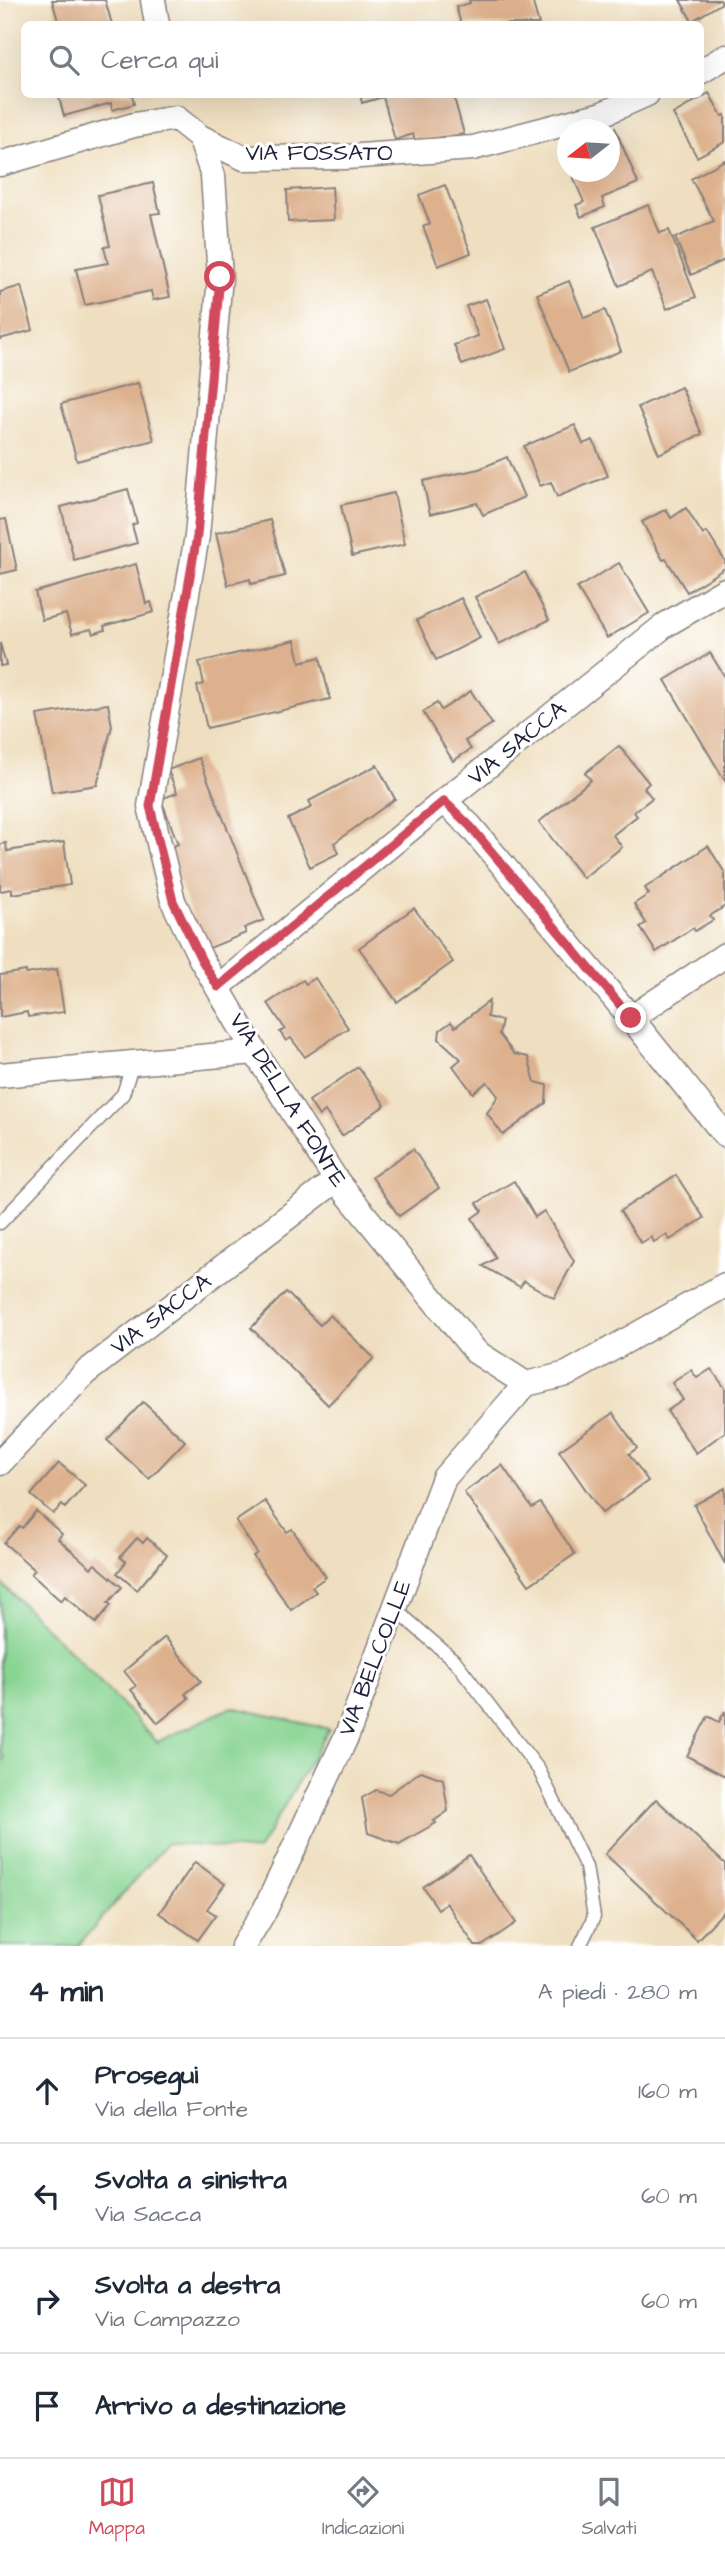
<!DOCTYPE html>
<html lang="it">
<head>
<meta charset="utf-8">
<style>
  body { margin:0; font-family:"Architects Daughter",sans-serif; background:#f2f2f3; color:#1f2937 }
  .compass { position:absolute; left:557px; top:119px; width:63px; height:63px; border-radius:50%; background:#fff; box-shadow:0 7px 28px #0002; rotate:253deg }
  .stop { position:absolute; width:21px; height:21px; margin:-16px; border:5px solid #d1495b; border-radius:50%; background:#fff }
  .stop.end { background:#d1495b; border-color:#fff; box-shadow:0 2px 7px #0008 }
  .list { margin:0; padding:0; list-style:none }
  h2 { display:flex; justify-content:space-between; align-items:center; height:91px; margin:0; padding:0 28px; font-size:30px }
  h2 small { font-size:23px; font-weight:400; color:#747a83 }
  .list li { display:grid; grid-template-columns:46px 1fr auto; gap:21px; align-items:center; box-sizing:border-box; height:105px; padding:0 28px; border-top:2px solid #e0e1e3 }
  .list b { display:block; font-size:26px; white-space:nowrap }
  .list p { margin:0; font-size:23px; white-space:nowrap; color:#747a83 }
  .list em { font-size:23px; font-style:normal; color:#747a83 }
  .icon { flex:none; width:38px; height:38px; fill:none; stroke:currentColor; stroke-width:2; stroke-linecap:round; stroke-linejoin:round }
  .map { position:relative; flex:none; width:725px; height:1946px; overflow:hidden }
  .search { position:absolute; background:#fff; box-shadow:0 7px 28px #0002; left:21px; right:21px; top:21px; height:77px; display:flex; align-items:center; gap:18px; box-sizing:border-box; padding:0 24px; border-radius:10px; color:#747a83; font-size:26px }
  .sheet { height:511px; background:#fff }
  nav { display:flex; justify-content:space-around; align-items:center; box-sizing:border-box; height:98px; border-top:2px solid #e0e1e3; background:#fff; font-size:19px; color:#747a83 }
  nav a { display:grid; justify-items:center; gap:4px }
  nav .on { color:#d1495b }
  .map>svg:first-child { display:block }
  .green { fill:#88d492; stroke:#557b66; stroke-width:2 }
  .building { fill:#ddb18d }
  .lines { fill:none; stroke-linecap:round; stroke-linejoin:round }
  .lane-casing { stroke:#88807e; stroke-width:15 }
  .street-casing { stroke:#88807e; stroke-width:27 }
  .lane { stroke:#fff; stroke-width:12 }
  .street { stroke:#fff; stroke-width:24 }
  .route { stroke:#d1495b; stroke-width:9 }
  .labels { text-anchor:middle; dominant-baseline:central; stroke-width:6; stroke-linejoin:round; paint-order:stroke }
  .street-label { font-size:23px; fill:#22223b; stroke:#fff }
</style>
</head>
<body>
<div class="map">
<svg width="725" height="1946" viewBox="0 0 725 1946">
  <rect width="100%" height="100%" fill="#fff"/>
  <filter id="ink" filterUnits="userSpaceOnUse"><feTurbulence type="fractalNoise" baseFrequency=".0143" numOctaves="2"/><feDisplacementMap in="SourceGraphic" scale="14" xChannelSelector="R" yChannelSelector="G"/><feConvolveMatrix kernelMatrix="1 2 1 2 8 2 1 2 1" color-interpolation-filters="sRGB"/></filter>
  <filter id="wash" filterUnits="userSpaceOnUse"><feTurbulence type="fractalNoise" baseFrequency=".00686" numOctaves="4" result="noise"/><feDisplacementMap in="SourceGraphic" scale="28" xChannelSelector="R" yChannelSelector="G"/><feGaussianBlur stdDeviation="1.57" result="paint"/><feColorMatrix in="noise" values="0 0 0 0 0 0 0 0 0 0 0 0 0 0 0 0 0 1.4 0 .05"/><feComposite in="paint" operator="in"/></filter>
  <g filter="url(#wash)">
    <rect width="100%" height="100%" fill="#efdfc0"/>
    <polygon class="green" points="0,1582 82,1663 157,1742 232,1707 329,1729 258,1851 167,1843 78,1946 0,1946 0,1762 4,1759 0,1750"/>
    <g id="blocks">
      <g class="building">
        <polygon points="52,0 105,0 112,24 59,24"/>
        <polygon points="469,0 532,0 539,24 461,24 456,7 470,3"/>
        <polygon points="680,0 720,0 722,3 692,21"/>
        <polygon points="709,93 722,116 725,115 725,142 697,157 673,114"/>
        <polygon points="58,94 132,94 134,104 112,110 111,103 64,116"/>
        <polygon points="360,94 453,94 464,134 415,141 413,134 395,140 383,97 362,103"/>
        <polygon points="615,128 638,183 602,198 605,207 581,217 576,205 584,202 571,172 610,172 610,130"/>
        <polygon points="725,160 725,260 691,275 675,238 714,221 691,179"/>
        <polygon points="153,183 160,213 151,214 170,297 153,300 151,291 85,305 76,269 108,263 104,247 110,246 98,195"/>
        <polygon points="445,185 471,253 438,266 423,226 430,224 419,195"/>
        <polygon points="332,187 334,220 288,222 287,190"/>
        <polygon points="648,205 660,233 669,230 696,297 667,309 652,272 619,286 595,227"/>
        <polygon points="569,281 584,318 605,310 621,351 569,372 537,294"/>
        <polygon points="21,286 33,330 0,339 0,292"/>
        <polygon points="486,299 505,349 462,365 454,345 478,336 466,306"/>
        <polygon points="138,383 154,440 77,461 61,404"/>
        <polygon points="681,387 702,434 659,454 638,407"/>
        <polygon points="575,425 583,444 593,440 608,476 557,497 551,482 540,486 524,446"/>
        <polygon points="507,457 524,497 483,515 477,503 430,514 423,481 479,469"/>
        <polygon points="128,489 137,523 132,525 137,543 74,560 61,507"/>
        <polygon points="394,493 405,544 352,556 341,505"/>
        <polygon points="686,508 703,535 707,532 725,561 725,568 687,592 666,559 663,560 642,522 666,509 671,518"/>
        <polygon points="6,519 17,570 0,574 0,520"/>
        <polygon points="270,520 285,576 251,584 250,579 228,585 216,533"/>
        <polygon points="619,563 649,613 607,638 577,588"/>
        <polygon points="136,564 146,604 151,602 154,612 104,626 105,630 93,634 91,629 72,634 66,614 42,620 35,592"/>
        <polygon points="525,572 549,620 499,644 475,597"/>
        <polygon points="461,598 480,638 436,660 417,620"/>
        <polygon points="295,640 300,662 320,657 330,699 207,728 197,686 204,684 199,662"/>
        <polygon points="0,643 6,665 0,666"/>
        <polygon points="710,653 725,677 725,781 665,680"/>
        <polygon points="471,691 492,724 465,741 471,749 453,761 423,712 437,703 441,710"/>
        <polygon points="108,704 112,726 97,785 52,792 37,715"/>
        <polygon points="619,746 649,783 644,788 652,798 634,812 637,816 613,835 622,847 583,878 539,822 591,780 585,773"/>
        <polygon points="199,758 264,920 244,928 246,933 205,950 167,849 178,844 161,799 177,793 168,770"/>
        <polygon points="377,765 395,799 334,843 339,853 310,867 288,819 312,807 309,801"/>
        <polygon points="64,842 70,885 12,894 12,889 0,891 0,844 6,843 7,851"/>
        <polygon points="708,846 725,873 725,906 710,916 713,920 695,931 693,928 656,952 640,927 646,923 634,904 649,894 645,888"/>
        <polygon points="414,908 453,962 397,1002 359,948"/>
        <polygon points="57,969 64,1012 28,1017 27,1012 0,1017 0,975 26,971 26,974"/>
        <polygon points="315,978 348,1028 305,1057 291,1038 286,1041 280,1032 285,1029 268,1003 303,980 306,984"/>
        <polygon points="489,1001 487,1017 502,1021 499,1034 514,1054 528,1057 535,1082 547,1085 546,1103 503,1135 487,1113 498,1096 487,1082 473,1093 453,1066 461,1059 439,1039 440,1030 451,1022 455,1027"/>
        <polygon points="358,1067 385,1105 342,1136 325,1111 319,1116 309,1101"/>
        <polygon points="413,1149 439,1188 399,1216 372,1177"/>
        <polygon points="676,1175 704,1218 670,1240 666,1235 654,1242 651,1237 641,1243 620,1211"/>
        <polygon points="514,1181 535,1217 544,1211 574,1261 554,1298 524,1281 520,1287 483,1266 496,1258 472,1218 482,1211 477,1203"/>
        <polygon points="286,1292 320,1325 330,1315 374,1358 328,1405 251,1328"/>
        <polygon points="711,1369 725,1388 725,1432 696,1453 667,1411 683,1400 672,1383 691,1370 697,1378"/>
        <polygon points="143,1402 185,1441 149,1479 107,1440"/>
        <polygon points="613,1413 637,1448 629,1454 648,1481 602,1513 559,1451"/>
        <polygon points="59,1463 85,1485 65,1508 62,1505 53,1514 31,1495"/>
        <polygon points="502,1465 532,1508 540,1503 575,1554 529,1585 464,1492"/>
        <polygon points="725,1488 725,1564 694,1505"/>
        <polygon points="265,1501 287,1532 292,1529 326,1577 312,1587 316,1592 291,1610 253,1556 257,1553 236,1521"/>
        <polygon points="36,1511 62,1534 58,1539 91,1568 95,1564 122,1587 108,1603 111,1605 96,1623 65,1596 61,1601 31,1574 35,1570 4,1543 19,1526 22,1528"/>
        <polygon points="137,1538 143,1543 147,1538 167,1555 137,1590 117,1573 126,1562 120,1557"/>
        <polygon points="165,1637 201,1681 185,1694 189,1698 158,1723 131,1690 136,1686 124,1671"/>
        <polygon points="725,1711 725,1776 687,1756 708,1716 719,1722"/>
        <polygon points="421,1771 443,1779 448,1811 434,1821 436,1823 399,1844 368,1833 362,1798 376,1790 389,1794"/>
        <polygon points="656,1799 725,1864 725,1910 697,1940 605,1854"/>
        <polygon points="469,1855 516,1923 482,1946 475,1946 446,1903 438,1909 423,1887"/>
        <polygon points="195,1862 225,1884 207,1909 216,1915 198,1940 159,1913"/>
      </g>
    </g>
  </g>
  <g filter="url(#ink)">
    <use href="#blocks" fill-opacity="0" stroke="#88807e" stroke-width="2"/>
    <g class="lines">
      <defs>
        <g id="lane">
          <polyline points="0,1223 123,1094 133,1063"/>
          <polyline points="395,1609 456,1662 539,1770 586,1867 594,1917 580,1946"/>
        </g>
        <g id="street">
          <polyline points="153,0 157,24"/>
          <polyline points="700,72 725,57"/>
          <polyline points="200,137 213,176 220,277 197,536 150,806 173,901 201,959 255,1052 336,1180 476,1352 526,1384"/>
          <polyline points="0,164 134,125 176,118 200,137 244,158 346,157 473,148 602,114 647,94"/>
          <polyline points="444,801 470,826 631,1018 725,1135"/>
          <polyline points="218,987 444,801 665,625 725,590"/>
          <polyline points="631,1018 725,955"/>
          <polyline points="0,1075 255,1052"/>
          <polyline points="526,1384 567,1374 725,1285"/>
          <polyline points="0,1463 85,1373 336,1180"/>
          <polyline points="243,1946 265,1910 347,1735 444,1478 526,1384"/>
        </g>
      </defs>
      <use href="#lane" class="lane-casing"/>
      <use href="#street" class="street-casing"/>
      <use href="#lane" class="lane"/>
      <use href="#street" class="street"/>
    </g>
  </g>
  <g class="lines" filter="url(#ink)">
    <polyline class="route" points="220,277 197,536 150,806 173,901 201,959 218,987 444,801 470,826 631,1018"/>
  </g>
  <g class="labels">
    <g class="street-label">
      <text x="319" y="153">VIA FOSSATO</text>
      <text transform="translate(517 743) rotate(-39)">VIA SACCA</text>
      <text transform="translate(288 1100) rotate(58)">VIA DELLA FONTE</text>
      <text transform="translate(161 1314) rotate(-37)">VIA SACCA</text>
      <text transform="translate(375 1658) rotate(-69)">VIA BELCOLLE</text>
    </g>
  </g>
</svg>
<svg class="compass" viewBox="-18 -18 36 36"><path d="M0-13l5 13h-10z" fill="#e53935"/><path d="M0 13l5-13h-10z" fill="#747a83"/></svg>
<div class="stop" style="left:220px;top:277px"></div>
<div class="stop end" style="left:631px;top:1018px"></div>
<div class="search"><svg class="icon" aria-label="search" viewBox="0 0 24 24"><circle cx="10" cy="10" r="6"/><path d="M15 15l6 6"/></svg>Cerca qui</div>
</div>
<section class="sheet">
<h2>4 min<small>A piedi · 280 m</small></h2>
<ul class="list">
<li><svg class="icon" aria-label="ahead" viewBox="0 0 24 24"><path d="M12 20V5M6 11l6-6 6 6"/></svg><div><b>Prosegui</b><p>Via della Fonte</p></div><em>160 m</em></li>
<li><svg class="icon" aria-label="left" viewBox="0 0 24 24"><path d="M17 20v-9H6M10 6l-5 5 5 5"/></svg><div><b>Svolta a sinistra</b><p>Via Sacca</p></div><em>60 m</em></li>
<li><svg class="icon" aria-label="right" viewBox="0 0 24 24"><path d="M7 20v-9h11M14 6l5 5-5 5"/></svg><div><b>Svolta a destra</b><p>Via Campazzo</p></div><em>60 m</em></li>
<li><svg class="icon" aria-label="arrive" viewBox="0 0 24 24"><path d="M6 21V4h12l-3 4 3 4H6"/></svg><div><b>Arrivo a destinazione</b></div></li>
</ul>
</section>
<nav>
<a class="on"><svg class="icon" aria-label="map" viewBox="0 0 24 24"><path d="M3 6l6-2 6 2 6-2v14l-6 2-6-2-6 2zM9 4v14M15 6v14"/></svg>Mappa</a>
<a><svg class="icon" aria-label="directions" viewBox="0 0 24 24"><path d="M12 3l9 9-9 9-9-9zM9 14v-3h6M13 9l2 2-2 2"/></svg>Indicazioni</a>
<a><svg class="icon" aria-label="saved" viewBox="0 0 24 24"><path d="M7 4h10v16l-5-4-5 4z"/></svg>Salvati</a>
</nav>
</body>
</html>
